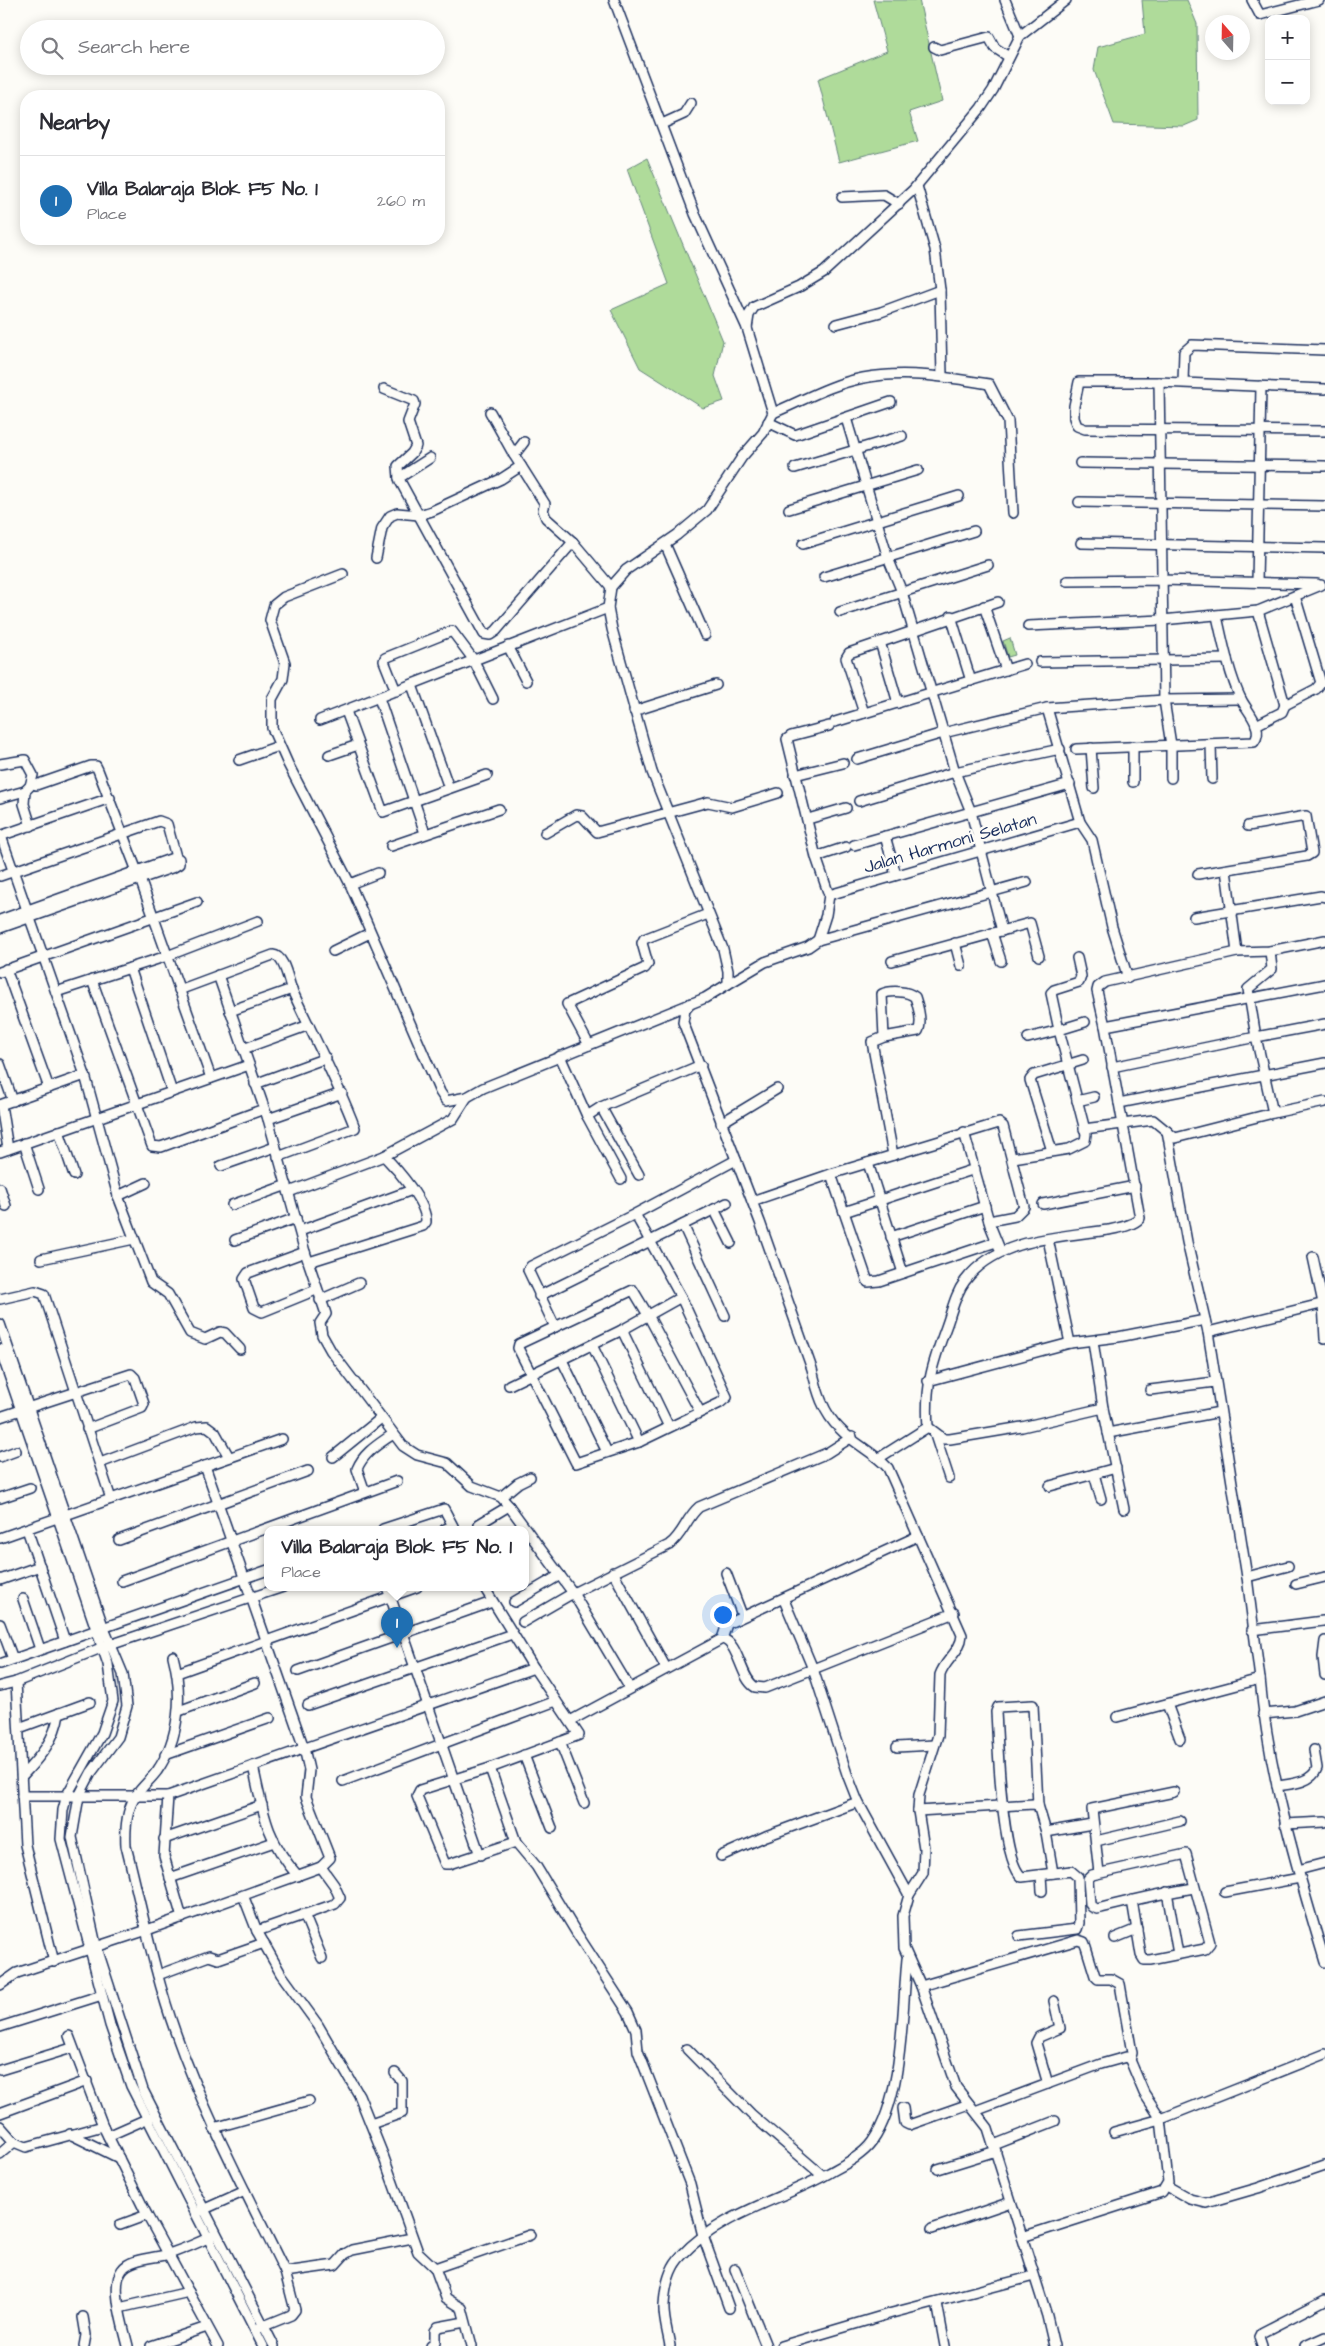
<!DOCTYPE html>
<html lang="en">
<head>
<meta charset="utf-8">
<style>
  body { margin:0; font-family:"Architects Daughter",sans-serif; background:#f7f7f7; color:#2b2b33 }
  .controls { position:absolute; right:15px; top:15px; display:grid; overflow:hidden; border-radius:10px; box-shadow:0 2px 12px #0003 }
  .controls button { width:45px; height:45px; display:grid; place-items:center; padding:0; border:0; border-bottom:1px solid #e1e1e2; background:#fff; color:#2b2b33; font:25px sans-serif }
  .compass { position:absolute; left:1205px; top:15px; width:45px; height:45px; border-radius:50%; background:#fff; box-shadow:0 2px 12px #0003; rotate:340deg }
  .you { position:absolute; left:722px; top:1614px; width:18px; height:18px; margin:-12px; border:4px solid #fff; border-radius:50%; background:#1a73e8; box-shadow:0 0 0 8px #1a73e833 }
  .badge { display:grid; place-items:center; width:32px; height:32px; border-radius:50%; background:#1f6fb2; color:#fff; font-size:16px; font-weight:700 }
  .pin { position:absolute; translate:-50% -41px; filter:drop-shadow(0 1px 2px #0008) }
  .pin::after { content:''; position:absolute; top:26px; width:18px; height:15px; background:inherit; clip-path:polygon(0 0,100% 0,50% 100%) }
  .popup { position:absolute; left:264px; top:1526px; width:265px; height:65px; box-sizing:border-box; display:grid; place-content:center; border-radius:10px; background:#fff; filter:drop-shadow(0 1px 4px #0005); font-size:16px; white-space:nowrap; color:#7c7c81 }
  .popup b { font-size:19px; color:#2b2b33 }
  .popup::after { content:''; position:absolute; left:50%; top:100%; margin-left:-10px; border:10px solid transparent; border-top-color:#fff }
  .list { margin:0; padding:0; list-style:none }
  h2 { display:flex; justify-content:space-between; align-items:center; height:65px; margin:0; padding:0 20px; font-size:21px }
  h2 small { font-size:16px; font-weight:400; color:#7c7c81 }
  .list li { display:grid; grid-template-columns:32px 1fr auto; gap:15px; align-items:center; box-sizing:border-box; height:90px; padding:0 20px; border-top:1px solid #e1e1e2 }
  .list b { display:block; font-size:19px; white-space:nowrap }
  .list p { margin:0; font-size:16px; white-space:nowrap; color:#7c7c81 }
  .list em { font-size:16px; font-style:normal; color:#7c7c81 }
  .icon { flex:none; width:28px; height:28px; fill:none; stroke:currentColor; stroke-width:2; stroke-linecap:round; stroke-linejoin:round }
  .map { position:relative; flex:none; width:1325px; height:2346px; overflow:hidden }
  .search { position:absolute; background:#fff; box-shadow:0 2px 12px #0003; left:20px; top:20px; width:425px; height:55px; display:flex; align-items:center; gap:12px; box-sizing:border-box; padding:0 18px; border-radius:28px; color:#7c7c81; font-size:19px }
  .panel { position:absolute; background:#fff; box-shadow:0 2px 12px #0003; left:20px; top:90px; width:425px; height:155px; border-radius:20px }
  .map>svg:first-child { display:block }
  .green { fill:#afdb9a; stroke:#65857c }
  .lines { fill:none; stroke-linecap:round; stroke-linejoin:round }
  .minor-casing { stroke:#1b2f5e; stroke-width:12 }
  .minor { stroke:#fdfcf7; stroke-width:9 }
  .labels { text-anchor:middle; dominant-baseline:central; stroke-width:5; stroke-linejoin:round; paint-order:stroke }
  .street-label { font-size:18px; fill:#1b2f5e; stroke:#fdfcf7 }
</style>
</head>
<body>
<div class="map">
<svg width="1325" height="2346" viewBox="0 0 1325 2346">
  <rect width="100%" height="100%" fill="#fdfcf7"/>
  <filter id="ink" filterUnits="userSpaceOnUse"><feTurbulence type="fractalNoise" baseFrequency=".02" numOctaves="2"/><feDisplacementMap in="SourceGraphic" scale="10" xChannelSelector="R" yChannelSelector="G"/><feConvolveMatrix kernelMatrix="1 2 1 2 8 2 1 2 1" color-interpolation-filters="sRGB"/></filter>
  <g filter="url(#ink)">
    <g class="green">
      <polygon points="873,0 919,0 942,101 909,112 918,141 839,162 818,79 887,51"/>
      <polygon points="1142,0 1187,0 1197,24 1198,120 1184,126 1114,124 1094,70 1098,47 1145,34"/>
      <polygon points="647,158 723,341 715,376 724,401 703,408 640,368 611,310 669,284 627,169"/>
      <polygon points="1010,638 1015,655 1008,657 1003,641"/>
    </g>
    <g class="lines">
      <defs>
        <g id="minor">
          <polyline points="614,0 695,214 747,328"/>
          <polyline points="1005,0 1020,36"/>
          <polyline points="1252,0 1260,15 1319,0"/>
          <polyline points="934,47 940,50 989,37 995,48 1009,57"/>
          <polyline points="662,124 684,114 691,103"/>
          <polyline points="917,186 935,249 940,290 942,376"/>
          <polyline points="842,197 884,195 899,204"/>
          <polyline points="836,324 881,312 940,290"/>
          <polyline points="1159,382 1164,700 1171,745 1171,778"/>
          <polyline points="1183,382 1184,352 1192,345 1325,350"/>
          <polyline points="384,389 414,401 415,404 408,422 416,446 412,453 398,466 399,478"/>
          <polyline points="1325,389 1159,382 1079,382 1074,406 1074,418 1077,426 1085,429 1325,431"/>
          <polyline points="490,412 514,455"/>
          <path d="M773 413C802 401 831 384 863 378 904 370 947 377 989 384L1008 421 1013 513"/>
          <polyline points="846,418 888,558 902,592 955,772 971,812 1002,931"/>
          <polyline points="768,422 795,435 891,402"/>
          <polyline points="430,458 399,478 400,481 484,634 490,635 496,631 573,542"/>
          <polyline points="1080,463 1325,466"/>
          <polyline points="521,466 545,504 543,510 546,518 573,542 611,587"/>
          <polyline points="795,468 902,436"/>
          <polyline points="1079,502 1325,506"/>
          <polyline points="789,509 918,470"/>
          <polyline points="1081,543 1325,548"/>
          <polyline points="665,544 705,635"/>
          <polyline points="803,544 959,496"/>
          <polyline points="376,558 382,528 390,516 397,513 419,515 432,511 501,479 521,466 514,455 524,442"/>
          <polyline points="343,574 284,597 274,605 270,620 285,663 283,679 272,699 272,728 288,764 350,884 440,1092 446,1101 467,1097 483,1088 705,998 728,984 728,971 723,949 652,772 612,629 608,608 611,587 626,570 677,535 707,510 742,457 763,433 773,413 747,328 749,315 754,307 799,287 824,272 913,190 981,108 993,90 1020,36 1066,0"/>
          <polyline points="824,577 974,531"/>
          <polyline points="1067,581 1162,580 1317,584"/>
          <polyline points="1257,582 1261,386"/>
          <polyline points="984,606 1006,670"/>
          <polyline points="1258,611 1285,705 1316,689 1321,683 1295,596"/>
          <polyline points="840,612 988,565"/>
          <polyline points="951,616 971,681"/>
          <polyline points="1028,626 1162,620 1258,611 1321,585"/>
          <polyline points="880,642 898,703"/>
          <polyline points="508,646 526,681"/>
          <polyline points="1040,662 1227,659"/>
          <polyline points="412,685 449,788"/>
          <polyline points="396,691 384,661 385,658 452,631 473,659 493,699"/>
          <polyline points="379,698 425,833"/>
          <polyline points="1047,708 1080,822 1092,840 1112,927 1128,978"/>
          <polyline points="346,711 383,812 487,775"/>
          <polyline points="634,711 716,685"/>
          <polyline points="864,713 846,658 849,653 998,602"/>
          <polyline points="320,720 608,608"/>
          <polyline points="835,722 1025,664"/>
          <polyline points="1256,725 1282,712 1285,705"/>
          <polyline points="1211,745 1212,779"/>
          <polyline points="1091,748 1094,788"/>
          <path d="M1076 749 1254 742C1265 728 1247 711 1241 699 1229 674 1223 643 1217 616"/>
          <polyline points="329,755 358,745"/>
          <polyline points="857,759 943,733 1047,708 1164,700 1241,699"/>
          <polyline points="239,760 279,746"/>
          <polyline points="0,764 25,760 33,775 30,786 25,791 24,804 31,826"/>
          <polyline points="795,775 843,763"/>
          <polyline points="1133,782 1133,746"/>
          <polyline points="36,785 91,766 96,766 98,770 140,879 211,1078"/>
          <polyline points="0,798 25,791"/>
          <polyline points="859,801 955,772 1060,749"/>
          <polyline points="808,819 846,808"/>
          <polyline points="545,833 576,815 582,816 597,832 708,802 732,807 778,793"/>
          <polyline points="0,836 110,798"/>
          <polyline points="1,836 85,1075 118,1196 151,1282 168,1294 190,1333 205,1339 220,1332 225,1333 240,1349"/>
          <polyline points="885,836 896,875"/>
          <polyline points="854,845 1070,784"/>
          <polyline points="391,846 499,809"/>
          <polyline points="816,857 846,847"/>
          <polyline points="1226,870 1237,952"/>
          <polyline points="1198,874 1307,856 1312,853 1306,816 1248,826"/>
          <polyline points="0,876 159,821 167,824 176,857"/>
          <polyline points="350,884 378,873"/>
          <polyline points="829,895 1080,822"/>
          <polyline points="1194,917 1321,896 1325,897"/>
          <polyline points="0,920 176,857 179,859 179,864 174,867 0,928"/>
          <polyline points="992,933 1001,961"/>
          <polyline points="818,940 826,915 829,895 816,857 787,739 791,736 829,726"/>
          <polyline points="955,943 961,966"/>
          <polyline points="333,951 370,933"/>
          <polyline points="1270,951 1272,969 1248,989 1256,1037 1325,1024"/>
          <polyline points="892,961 1030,923 1039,956"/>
          <polyline points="130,968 172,1092"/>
          <polyline points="6,969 49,1088"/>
          <polyline points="0,972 197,902"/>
          <polyline points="218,975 268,1119 305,1252 326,1314 320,1323 322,1335 331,1351 403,1446 417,1455 447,1463 472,1486 501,1497 509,1506 479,1524"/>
          <polyline points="92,980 152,1146 161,1147 264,1109"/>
          <polyline points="728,984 765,962 808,947 818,940 1027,882"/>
          <path d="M179 990 273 955C285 956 288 981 292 990 313 1036 337 1080 355 1128L278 1157"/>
          <polyline points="56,992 167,956 258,921"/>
          <path d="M691 1003 685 1010 683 1022 760 1222 812 1369C817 1391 823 1413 840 1429 854 1444 874 1452 888 1468L962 1635C961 1651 945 1660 940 1675L938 1735 919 1795 918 1811 924 1848 923 1873 909 1895 903 1916 904 1948 921 1986 956 2087 988 2128 1047 2316 1054 2346"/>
          <polyline points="230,1011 292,989"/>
          <polyline points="1105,1026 1097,991 1098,987 1105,982 1237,952 1270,951 1325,940"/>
          <path d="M884 1037 882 994C891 990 908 991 915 997 918 1006 923 1022 918 1031L884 1037 872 1042 893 1155"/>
          <polyline points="1028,1038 1059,1030 1051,993 1054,990 1079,982 1081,976 1077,958"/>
          <polyline points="589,1045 567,1004 645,968 648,964 642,943 644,939 708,914"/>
          <polyline points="243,1049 309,1025"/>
          <polyline points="560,1056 587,1116 621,1179"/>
          <polyline points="0,1064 13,1101"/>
          <polyline points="1112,1067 1256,1037 1273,1113 1325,1102"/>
          <polyline points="255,1084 326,1058"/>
          <polyline points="1077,1101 1094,1097"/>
          <polyline points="1119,1103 1325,1063"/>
          <polyline points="0,1105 85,1075"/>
          <polyline points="1,1105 8,1149"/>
          <polyline points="601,1107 639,1175"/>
          <polyline points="587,1116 601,1107 701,1065"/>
          <polyline points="268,1119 342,1093"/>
          <polyline points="721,1123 777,1089"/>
          <polyline points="1084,1129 1153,1120 1175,1138 1273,1113"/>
          <polyline points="59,1131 74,1175"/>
          <polyline points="964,1132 990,1225 999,1247"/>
          <polyline points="24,1143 39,1189"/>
          <polyline points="1052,1151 1030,1080 1034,1075 1083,1060"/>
          <polyline points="0,1152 249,1065"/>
          <polyline points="1013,1158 1069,1149 1085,1141 1086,1134 1059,1030 1085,1022"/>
          <polyline points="868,1163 903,1273"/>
          <polyline points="221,1166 275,1147"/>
          <polyline points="831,1174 868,1282 879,1281 996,1242"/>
          <polyline points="0,1188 6,1206"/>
          <polyline points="289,1192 384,1156 453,1119 467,1097"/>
          <polyline points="118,1196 146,1183"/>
          <polyline points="752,1201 831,1174 999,1123 1003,1126 1024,1207 1015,1216 989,1221"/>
          <polyline points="1043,1204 1135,1186"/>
          <polyline points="232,1205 287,1185"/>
          <polyline points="714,1209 731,1243"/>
          <polyline points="844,1212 975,1169"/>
          <polyline points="635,1214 531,1266 528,1270 555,1327 519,1344 518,1348 576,1463 639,1442 720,1403 727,1397 681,1297 635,1214 736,1160"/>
          <polyline points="683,1225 725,1316"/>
          <polyline points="300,1231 412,1190"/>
          <polyline points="891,1237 985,1206"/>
          <polyline points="1048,1239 1070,1343"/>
          <polyline points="235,1240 296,1218"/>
          <polyline points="305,1252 248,1273 244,1279 254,1308 262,1312 316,1290"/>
          <polyline points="1313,1257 1323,1303 1325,1339"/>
          <polyline points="41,1259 134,1239"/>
          <path d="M309 1262 423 1226 426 1222C427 1203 397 1169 384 1156"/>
          <polyline points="539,1296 727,1203"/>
          <polyline points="0,1299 35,1291 44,1294 111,1499"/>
          <polyline points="320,1300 359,1283"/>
          <polyline points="0,1324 103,1626 123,1674 127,1706 118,1737 91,1773 79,1796 72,1837 96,1945 143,2090 274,2346"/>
          <polyline points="555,1327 633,1290 648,1315 700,1412"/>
          <polyline points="622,1330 669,1427"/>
          <polyline points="1208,1332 1325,1303"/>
          <polyline points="1093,1341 1103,1408"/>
          <polyline points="592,1345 639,1442"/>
          <polyline points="0,1349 108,1664 113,1701 102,1733 67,1795 63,1810 61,1839 110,2025 131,2086 263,2346"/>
          <polyline points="562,1360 607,1452"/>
          <polyline points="928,1381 1070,1343 1118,1337 1205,1320"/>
          <polyline points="509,1385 622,1330 681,1297"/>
          <polyline points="1150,1390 1215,1382"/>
          <polyline points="0,1417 131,1374 135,1378 144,1404 142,1408 87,1429"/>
          <polyline points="928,1427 944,1439 950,1439 1022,1427 1103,1408 1124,1509"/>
          <polyline points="934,1432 949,1478"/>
          <polyline points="1108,1433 1220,1412"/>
          <polyline points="0,1457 16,1451"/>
          <polyline points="333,1457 380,1419"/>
          <path d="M879 1458 928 1427C925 1386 932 1365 946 1327 952 1311 955 1294 965 1281 997 1238 1060 1237 1108 1230 1118 1228 1133 1226 1140 1218L1105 1026 1325 984"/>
          <polyline points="100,1463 196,1427 207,1426 215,1432 229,1457"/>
          <polyline points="205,1466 304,1748 309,1770 306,1797 330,1858 321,1867"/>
          <polyline points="1094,1474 1101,1499"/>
          <polyline points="1050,1486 1116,1468"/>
          <path d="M365 1492 357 1469C364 1452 379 1444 393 1434"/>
          <polyline points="501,1497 518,1483 530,1477"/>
          <polyline points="0,1498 30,1488"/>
          <polyline points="509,1506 573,1593 629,1687"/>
          <polyline points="27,1529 65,1641"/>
          <polyline points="383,1529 444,1509 453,1526 445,1529"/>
          <polyline points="0,1538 282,1439"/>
          <polyline points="119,1540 308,1471"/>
          <polyline points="613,1572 666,1668"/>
          <polyline points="726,1573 742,1615"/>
          <polyline points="1247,1577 1288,1566"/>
          <polyline points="0,1580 40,1566"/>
          <polyline points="122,1581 397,1481"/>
          <polyline points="1296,1584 1325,1577"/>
          <polyline points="387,1587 480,1855"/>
          <polyline points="484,1587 534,1668 579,1735 490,1768 420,1790 417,1796 445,1864 449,1864 516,1842"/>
          <polyline points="23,1599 40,1649"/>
          <polyline points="784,1600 813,1669 954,1613"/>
          <polyline points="514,1602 560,1575"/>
          <path d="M523 1622 573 1593 669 1545C683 1535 686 1518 699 1507L827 1453 852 1437"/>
          <polyline points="0,1624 13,1659"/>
          <polyline points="1252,1630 1323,1621"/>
          <polyline points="722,1639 727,1624 918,1536"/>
          <polyline points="1325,1641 1323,1657 1325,1675"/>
          <path d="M173 1656C183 1694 180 1738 157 1771 151 1779 143 1786 137 1794 126 1809 125 1829 126 1846 142 1909 154 1973 176 2034 205 2116 247 2194 285 2272"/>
          <polyline points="0,1664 268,1570"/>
          <polyline points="298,1671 492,1602"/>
          <polyline points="177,1673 417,1587"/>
          <path d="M1260 1679C1269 1776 1297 1869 1325 1962"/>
          <polyline points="16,1682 25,1845 54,1962"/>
          <polyline points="0,1686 16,1682 101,1648 283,1587"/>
          <polyline points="1167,1704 1180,1739"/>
          <polyline points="308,1705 512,1634"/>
          <polyline points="179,1711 255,1683"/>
          <polyline points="1263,1714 1295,1711 1325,1701"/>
          <polyline points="1117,1717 1260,1679 1247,1577 1208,1332 1187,1242 1167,1131"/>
          <path d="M570 1721 722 1639C739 1642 740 1678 755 1687L765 1688 813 1669 847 1774 858 1802 909 1895"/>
          <polyline points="19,1728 90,1702"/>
          <polyline points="560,1742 584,1803"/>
          <polyline points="897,1747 934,1745"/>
          <polyline points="165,1755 270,1718"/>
          <polyline points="524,1755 552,1828"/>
          <path d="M253 1766C263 1811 266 1840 298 1876"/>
          <polyline points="490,1768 516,1842 536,1866 576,1932 628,2012 636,2030 638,2051 690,2184 703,2236 729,2308"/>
          <path d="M22 1776C40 1757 55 1740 59 1713"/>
          <polyline points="343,1781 556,1701"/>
          <path d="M1277 1786C1291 1784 1312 1783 1317 1768L1314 1750"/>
          <polyline points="22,1796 168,1796 534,1668"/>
          <polyline points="168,1796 164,1856 182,1918"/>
          <polyline points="918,1811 1033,1804 1038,1805 1046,1832 1092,1824"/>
          <polyline points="1285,1824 1325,1822"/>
          <polyline points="1046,1832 1053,1873"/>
          <polyline points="164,1839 262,1805"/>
          <polyline points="1096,1841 1180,1821"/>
          <polyline points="721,1856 766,1836 858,1802"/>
          <polyline points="1298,1870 1325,1863"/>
          <polyline points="1099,1873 1092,1809 1174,1792"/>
          <polyline points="1041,1875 1042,1891"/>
          <polyline points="170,1878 274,1842"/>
          <polyline points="1167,1892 1178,1954"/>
          <polyline points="1225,1892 1300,1878"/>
          <path d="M1132 1900 1141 1955 1144 1960H1150L1205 1949 1210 1943 1186 1854 1092 1875 1088 1879 1090 1904 1092 1907 1097 1909C1129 1901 1161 1893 1194 1888"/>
          <polyline points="304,1914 322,1958"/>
          <polyline points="257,1931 281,1974 318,2025 359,2095 383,2155 418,2252 435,2268"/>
          <path d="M1019 1936 1077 1929 1079 1923 1078 1877 1071 1871 1022 1877C1001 1861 998 1742 996 1712L998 1707 1033 1705 1038 1805"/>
          <polyline points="1115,1938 1137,1929"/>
          <polyline points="158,1975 209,1956 218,1959 264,1943"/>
          <polyline points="0,1985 17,1973 147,1930 321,1867 334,1885 340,1898 335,1904 257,1931 243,1895"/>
          <polyline points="921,1986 1078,1940 1084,1942 1086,1947 1095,1976 1098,1979 1111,1979 1120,1984 1132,2053 1130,2060"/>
          <polyline points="0,2027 102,1995"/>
          <polyline points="69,2036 103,2126 147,2215 218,2346"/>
          <polyline points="687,2049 751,2114 823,2176"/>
          <polyline points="0,2070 72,2048"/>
          <polyline points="1048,2084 1036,2043 1039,2037 1060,2028 1054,2001"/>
          <polyline points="903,2108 905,2123 909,2125 969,2104"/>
          <polyline points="975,2111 1101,2064 1126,2057 1130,2060 1144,2093 1161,2119 1114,2132"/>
          <polyline points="0,2113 87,2081"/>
          <polyline points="371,2124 402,2113 402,2081 395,2073"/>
          <polyline points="0,2126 14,2142 26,2147 103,2126"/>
          <polyline points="214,2128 309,2101"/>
          <polyline points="70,2134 119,2158"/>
          <polyline points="108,2136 151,2117"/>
          <polyline points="994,2145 1055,2121"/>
          <polyline points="0,2154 14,2142"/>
          <polyline points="938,2169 996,2151"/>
          <polyline points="1167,2186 1190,2199 1206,2203 1258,2188 1325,2165"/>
          <polyline points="198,2212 245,2191"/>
          <polyline points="120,2225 147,2215"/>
          <polyline points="932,2229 1011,2202"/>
          <polyline points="1022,2237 1162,2192 1168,2182 1161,2119 1325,2054"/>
          <polyline points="735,2269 766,2346"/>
          <polyline points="937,2303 945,2346"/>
          <polyline points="119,2308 189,2292"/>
          <polyline points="83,2317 86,2335 84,2346"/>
          <polyline points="259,2328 291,2315 295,2310 285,2272 335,2265 345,2254 352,2250 412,2238"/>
          <path d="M128 2346C124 2329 110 2286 122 2270 130 2258 156 2258 169 2254 183 2249 198 2243 212 2236"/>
          <polyline points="151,2346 207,2327"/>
          <polyline points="431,2346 435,2343 435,2331 438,2327 465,2322"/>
          <polyline points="472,2346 462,2308 446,2298 435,2268 530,2235"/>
          <path d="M670 2346C668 2333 663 2318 664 2305 665 2289 669 2268 681 2256 719 2214 781 2200 829 2173 843 2165 862 2156 872 2142 903 2098 902 2013 907 1959"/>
          <polyline points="781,2346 892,2313 1034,2276"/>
          <polyline points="1262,2346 1259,2337 1261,2333 1325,2300"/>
          <polyline points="1305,2346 1325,2337"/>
        </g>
      </defs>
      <use href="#minor" class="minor-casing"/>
      <use href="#minor" class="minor"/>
    </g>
  </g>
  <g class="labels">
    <g class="street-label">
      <text transform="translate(950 843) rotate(-16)">Jalan Harmoni Selatan</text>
    </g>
  </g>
</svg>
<div class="controls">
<button>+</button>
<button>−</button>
</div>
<svg class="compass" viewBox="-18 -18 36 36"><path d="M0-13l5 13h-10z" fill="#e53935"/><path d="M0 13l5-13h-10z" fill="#7c7c81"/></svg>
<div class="you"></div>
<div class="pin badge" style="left:397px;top:1648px">1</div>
<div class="popup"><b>Villa Balaraja Blok F5 No. 1</b>Place</div>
<div class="search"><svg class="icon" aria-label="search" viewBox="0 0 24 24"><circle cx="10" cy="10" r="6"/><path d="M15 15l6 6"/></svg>Search here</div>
<section class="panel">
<h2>Nearby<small></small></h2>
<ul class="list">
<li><span class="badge">1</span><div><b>Villa Balaraja Blok F5 No. 1</b><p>Place</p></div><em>260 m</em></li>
</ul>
</section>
</div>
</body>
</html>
